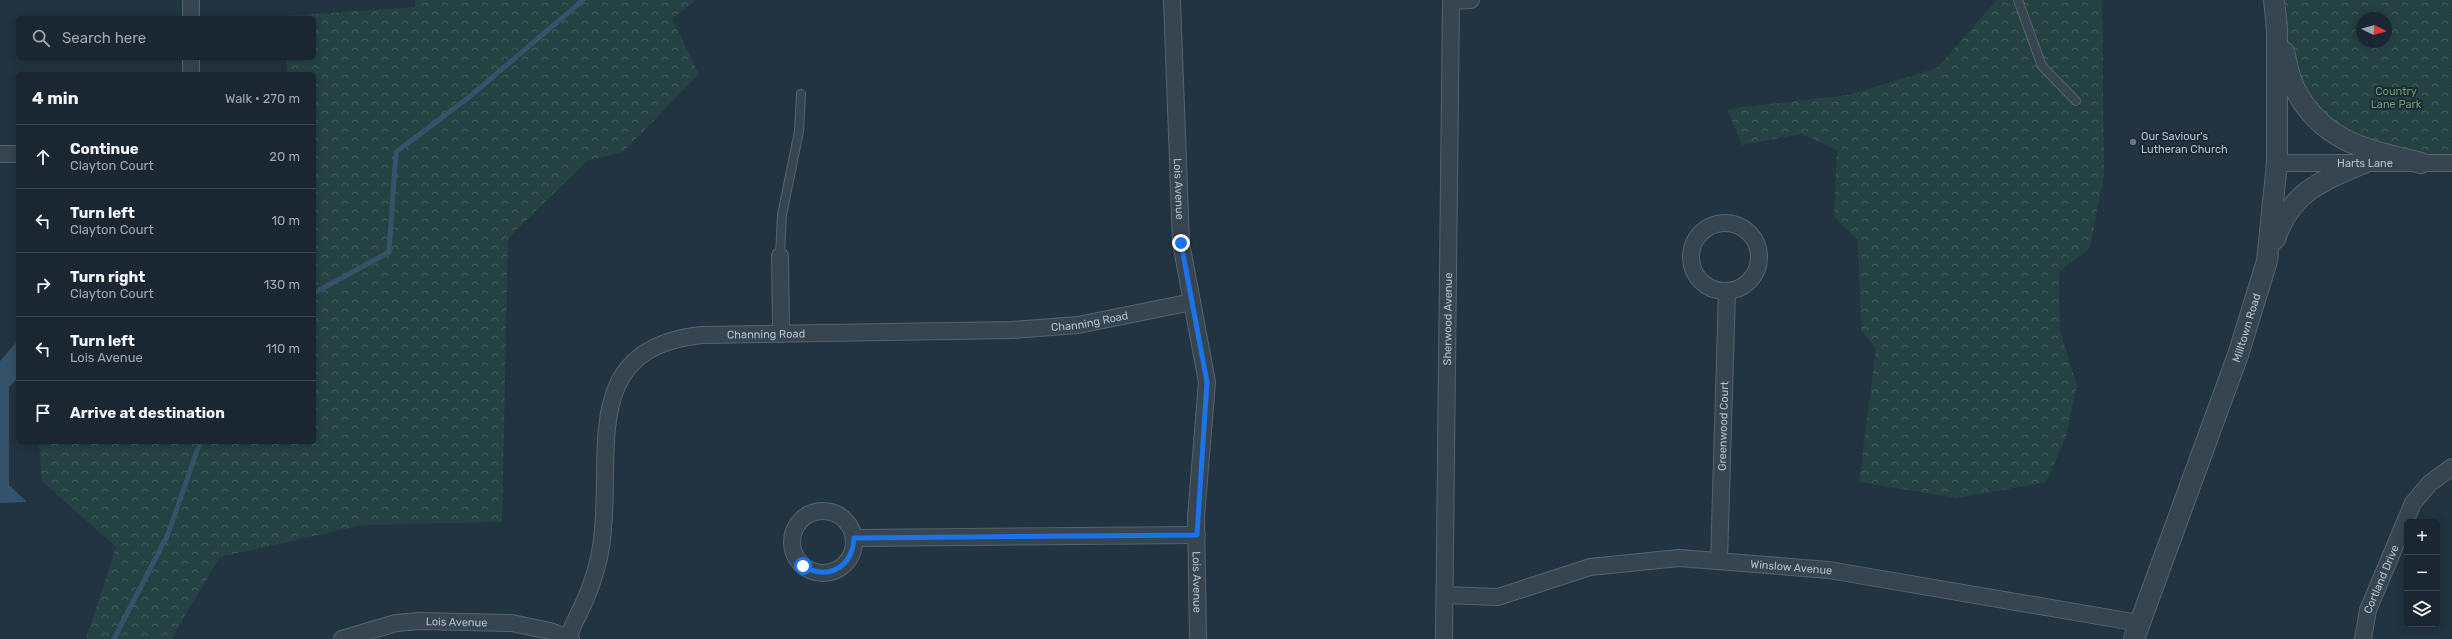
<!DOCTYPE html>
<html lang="en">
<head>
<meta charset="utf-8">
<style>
  body { margin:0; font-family:Rubik,sans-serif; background:#232e39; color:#f1f3f6 }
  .controls { position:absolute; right:12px; bottom:12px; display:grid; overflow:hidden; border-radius:6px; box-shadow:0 2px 10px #0003 }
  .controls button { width:36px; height:36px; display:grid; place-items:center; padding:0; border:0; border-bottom:1px solid #38434d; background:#1a2631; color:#f1f3f6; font:20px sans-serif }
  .compass { position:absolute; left:2356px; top:12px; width:36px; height:36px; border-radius:50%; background:#1a2631; box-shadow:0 2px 10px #0003; rotate:96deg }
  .stop { position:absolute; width:12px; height:12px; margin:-9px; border:3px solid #1a73e8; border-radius:50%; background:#fff }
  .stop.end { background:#1a73e8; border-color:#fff; box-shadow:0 1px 4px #0008 }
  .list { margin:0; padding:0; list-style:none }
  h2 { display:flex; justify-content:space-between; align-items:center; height:52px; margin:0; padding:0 16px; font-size:17px }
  h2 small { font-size:13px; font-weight:400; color:#9fa5ab }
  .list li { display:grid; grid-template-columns:26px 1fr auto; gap:12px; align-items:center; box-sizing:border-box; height:64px; padding:0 16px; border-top:1px solid #38434d }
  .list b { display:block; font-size:15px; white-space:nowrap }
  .list p { margin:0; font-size:13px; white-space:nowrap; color:#9fa5ab }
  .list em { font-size:13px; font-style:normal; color:#9fa5ab }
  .icon { flex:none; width:22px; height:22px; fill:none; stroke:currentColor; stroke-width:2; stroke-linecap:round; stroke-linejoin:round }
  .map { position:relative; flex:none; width:2452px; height:639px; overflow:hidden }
  .search { position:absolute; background:#1a2631; box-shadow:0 2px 10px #0003; left:16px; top:16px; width:300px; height:44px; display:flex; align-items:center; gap:10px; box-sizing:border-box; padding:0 14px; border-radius:6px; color:#9fa5ab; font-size:15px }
  .panel { position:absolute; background:#1a2631; box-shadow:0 2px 10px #0003; left:16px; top:72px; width:300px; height:372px; border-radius:6px }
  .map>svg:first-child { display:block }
  .forest { fill:url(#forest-crowns); fill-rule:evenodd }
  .water { fill:#345269 }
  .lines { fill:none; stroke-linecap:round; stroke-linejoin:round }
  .stream { stroke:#345269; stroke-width:5 }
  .service-casing { stroke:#55636e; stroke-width:10 }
  .minor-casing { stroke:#55636e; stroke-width:18 }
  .tertiary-casing { stroke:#55636e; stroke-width:22 }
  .service { stroke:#374551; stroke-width:8 }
  .minor { stroke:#374551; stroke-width:16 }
  .tertiary { stroke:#374551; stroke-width:20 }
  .route { stroke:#1a73e8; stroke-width:5 }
  .worship-dot { fill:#6b7280; stroke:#1c2a36; stroke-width:1.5 }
  .labels { text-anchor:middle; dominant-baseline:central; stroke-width:4; stroke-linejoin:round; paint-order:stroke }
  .park-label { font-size:11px; fill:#689e6e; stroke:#1c2a36 }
  .poi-label { font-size:11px; fill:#b3c0cb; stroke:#1c2a36; text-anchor:start }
  .street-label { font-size:11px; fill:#b3c0cb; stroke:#1c2a36 }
</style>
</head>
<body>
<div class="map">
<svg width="2452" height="639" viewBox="0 0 2452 639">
  <defs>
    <pattern id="forest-crowns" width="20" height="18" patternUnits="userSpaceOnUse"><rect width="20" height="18" fill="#254242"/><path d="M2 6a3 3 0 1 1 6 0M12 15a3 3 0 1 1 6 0" fill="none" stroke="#425c5c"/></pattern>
  </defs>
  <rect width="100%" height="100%" fill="#223341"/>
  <g class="forest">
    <polygon points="415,0 696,0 672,19 699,74 623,152 587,161 508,238 502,522 363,525 220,557 171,639 86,639 116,547 42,481 39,442 314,442 314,74 287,74 286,58 314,58 314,18 285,18 285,16 415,7"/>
    <polygon points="1997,0 2102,0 2104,174 2090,248 2059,272 2060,330 2077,386 2066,437 2046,482 1957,498 1859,482 1876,349 1861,331 1858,241 1834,216 1837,150 1801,134 1742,145 1727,109 1848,95 1937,68"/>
    <path d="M2274 0H2452V162L2360 148 2294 87ZM2362 18H2386V42H2362Z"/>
  </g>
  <polygon class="water" points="18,340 18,378 9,387 9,485 27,502 0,503 0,361"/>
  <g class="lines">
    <g class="stream">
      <polyline points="314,293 389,252 396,152 468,98 583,0"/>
      <polyline points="114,639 168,534 200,442"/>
    </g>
    <defs>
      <g id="service">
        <polyline points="2018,0 2042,66 2076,101"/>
        <polyline points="780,256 782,215 799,131 801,94"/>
      </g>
      <g id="minor">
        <path id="s1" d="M1172 0 1181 243 1207 382 1196 517 1198 639"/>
        <polyline points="1451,1 1471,0"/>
        <polyline points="191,18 191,0"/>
        <polyline points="191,58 191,74"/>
        <polyline points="0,154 18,154"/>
        <path id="s2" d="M2277 163H2452"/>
        <circle cx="1725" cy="257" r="34"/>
        <polyline points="780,256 781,334"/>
        <circle cx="823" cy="542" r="31"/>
        <polyline points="854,538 1197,535"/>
        <path id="s3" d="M1719 561 1727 291"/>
        <path id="s4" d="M1445 595 1498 597 1590 567 1679 558 1829 570 2139 623"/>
        <path id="s5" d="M568 638C574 621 584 605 590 588 597 569 602 548 603 529 611 444 583 347 702 335L1012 330 1078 325 1192 302"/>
        <path id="s6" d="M342 639 396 623 419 621 512 623 550 631 571 639"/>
        <path id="s7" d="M1444 639 1451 0"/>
        <path id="s8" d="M2363 639 2368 610 2413 503 2430 483 2452 467"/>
      </g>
      <g id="tertiary">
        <path d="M2284 52C2287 63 2289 77 2294 87 2321 142 2367 150 2421 163"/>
        <path d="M2275 239C2291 192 2321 181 2364 163"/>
        <path id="s9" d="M2134 639 2238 355 2267 261 2277 163V29L2274 0"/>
      </g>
    </defs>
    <use href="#service" class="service-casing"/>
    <use href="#minor" class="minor-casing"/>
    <use href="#tertiary" class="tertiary-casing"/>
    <use href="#service" class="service"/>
    <use href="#minor" class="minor"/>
    <use href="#tertiary" class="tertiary"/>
  </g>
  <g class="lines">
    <path class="route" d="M803 566C829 581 852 567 854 538L1197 535 1207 382 1181 243"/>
  </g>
  <circle class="worship-dot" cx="2133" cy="142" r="4"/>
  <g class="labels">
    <g class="park-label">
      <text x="2396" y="91">Country<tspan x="2396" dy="13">Lane Park</tspan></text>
    </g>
    <g class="poi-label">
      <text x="2141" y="136">Our Saviour's<tspan x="2141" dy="13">Lutheran Church</tspan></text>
    </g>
    <g class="street-label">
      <text stroke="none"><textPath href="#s2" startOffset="88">Harts Lane</textPath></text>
      <text stroke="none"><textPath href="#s1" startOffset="189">Lois Avenue</textPath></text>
      <text stroke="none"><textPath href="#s7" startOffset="320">Sherwood Avenue</textPath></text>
      <text stroke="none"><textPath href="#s5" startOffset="752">Channing Road</textPath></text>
      <text stroke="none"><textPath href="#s9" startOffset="331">Milltown Road</textPath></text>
      <text stroke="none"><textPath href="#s5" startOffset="428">Channing Road</textPath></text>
      <text stroke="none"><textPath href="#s3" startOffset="135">Greenwood Court</textPath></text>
      <text stroke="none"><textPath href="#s4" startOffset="352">Winslow Avenue</textPath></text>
      <text stroke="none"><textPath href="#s8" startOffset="63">Cortland Drive</textPath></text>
      <text stroke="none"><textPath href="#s1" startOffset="585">Lois Avenue</textPath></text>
      <text stroke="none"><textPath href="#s6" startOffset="117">Lois Avenue</textPath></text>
    </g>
  </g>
</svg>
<div class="controls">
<button>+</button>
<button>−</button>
<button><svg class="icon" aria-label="layers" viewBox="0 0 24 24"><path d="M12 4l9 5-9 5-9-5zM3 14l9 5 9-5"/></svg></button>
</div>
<svg class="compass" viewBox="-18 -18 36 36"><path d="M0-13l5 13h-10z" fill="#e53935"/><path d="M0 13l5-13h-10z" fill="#9fa5ab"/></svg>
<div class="stop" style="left:803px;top:566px"></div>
<div class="stop end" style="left:1181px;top:243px"></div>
<div class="search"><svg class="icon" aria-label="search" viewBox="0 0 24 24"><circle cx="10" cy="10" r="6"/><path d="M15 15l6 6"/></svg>Search here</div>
<section class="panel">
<h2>4 min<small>Walk · 270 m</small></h2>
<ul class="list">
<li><svg class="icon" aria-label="ahead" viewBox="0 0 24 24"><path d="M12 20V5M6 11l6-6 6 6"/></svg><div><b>Continue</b><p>Clayton Court</p></div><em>20 m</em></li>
<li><svg class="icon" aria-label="left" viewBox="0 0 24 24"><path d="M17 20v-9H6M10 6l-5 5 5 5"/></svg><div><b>Turn left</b><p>Clayton Court</p></div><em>10 m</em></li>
<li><svg class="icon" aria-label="right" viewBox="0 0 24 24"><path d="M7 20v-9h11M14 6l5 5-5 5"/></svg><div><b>Turn right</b><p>Clayton Court</p></div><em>130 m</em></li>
<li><svg class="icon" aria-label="left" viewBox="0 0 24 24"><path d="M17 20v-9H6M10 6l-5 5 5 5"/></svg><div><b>Turn left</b><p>Lois Avenue</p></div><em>110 m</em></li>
<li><svg class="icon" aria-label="arrive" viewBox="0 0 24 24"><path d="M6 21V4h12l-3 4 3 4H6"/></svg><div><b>Arrive at destination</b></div></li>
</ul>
</section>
</div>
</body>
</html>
